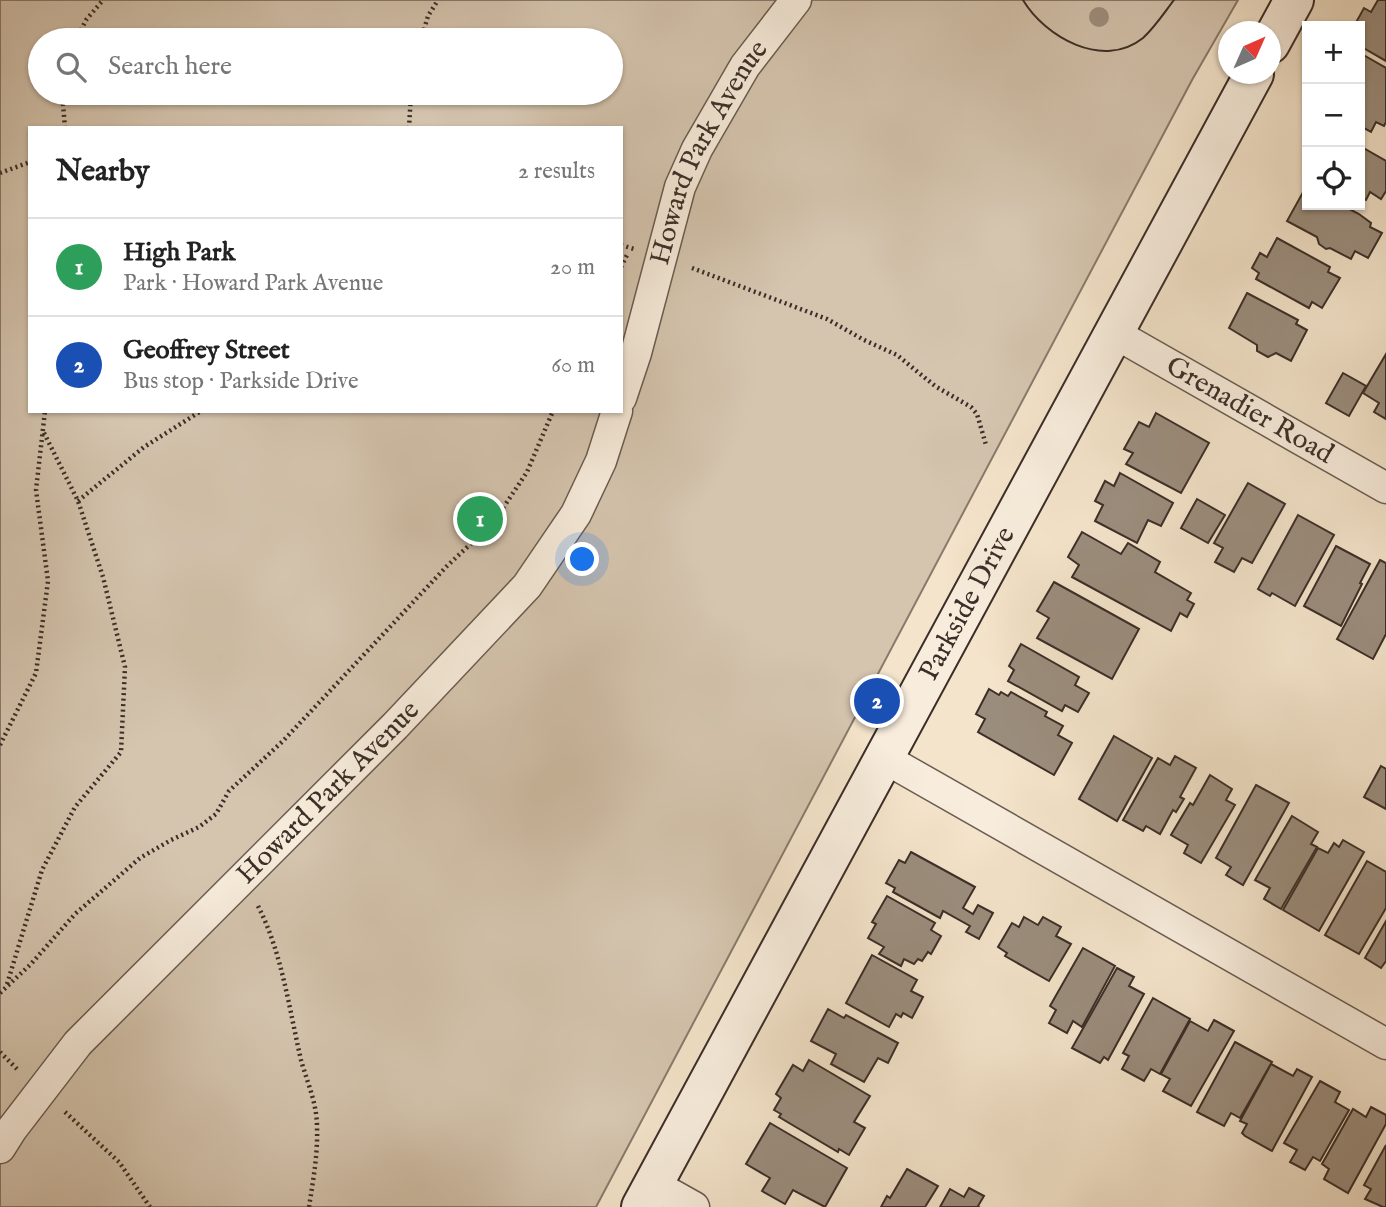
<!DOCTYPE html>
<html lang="en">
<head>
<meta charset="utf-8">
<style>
  body { margin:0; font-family:"IM FELL English",serif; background:#f6f6f6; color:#222 }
  .controls { position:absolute; right:21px; top:21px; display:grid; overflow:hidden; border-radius:0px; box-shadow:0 2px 5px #0004 }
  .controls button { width:63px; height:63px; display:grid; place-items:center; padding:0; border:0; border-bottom:2px solid #e0e0e0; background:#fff; color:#222; font:35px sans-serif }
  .compass { position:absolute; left:1218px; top:21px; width:63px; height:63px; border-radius:50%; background:#fff; box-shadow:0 2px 5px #0004; rotate:45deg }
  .you { position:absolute; left:583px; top:560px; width:24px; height:24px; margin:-18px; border:5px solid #fff; border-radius:50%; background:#1a73e8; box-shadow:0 0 0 10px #1a73e833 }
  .badge { display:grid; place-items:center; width:46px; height:46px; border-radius:50%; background:#8f2418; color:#fff; font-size:23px; font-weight:700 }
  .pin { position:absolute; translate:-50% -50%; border:4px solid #fff; box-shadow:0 2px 7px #0006 }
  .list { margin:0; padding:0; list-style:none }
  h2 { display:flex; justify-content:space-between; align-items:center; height:91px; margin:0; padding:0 28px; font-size:30px }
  h2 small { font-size:23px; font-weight:400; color:#767676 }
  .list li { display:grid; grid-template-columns:46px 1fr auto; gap:21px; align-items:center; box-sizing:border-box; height:98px; padding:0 28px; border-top:2px solid #e0e0e0 }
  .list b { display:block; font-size:26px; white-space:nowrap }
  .list p { margin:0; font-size:23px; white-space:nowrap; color:#767676 }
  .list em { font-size:23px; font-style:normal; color:#767676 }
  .icon { flex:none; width:38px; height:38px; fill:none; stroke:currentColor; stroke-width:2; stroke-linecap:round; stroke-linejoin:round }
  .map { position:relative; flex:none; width:1386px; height:1207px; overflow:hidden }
  .search { position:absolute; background:#fff; box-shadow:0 2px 5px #0004; left:28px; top:28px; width:595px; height:77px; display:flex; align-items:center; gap:18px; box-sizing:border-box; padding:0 24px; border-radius:38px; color:#767676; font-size:26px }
  .panel { position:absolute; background:#fff; box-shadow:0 2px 5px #0004; left:28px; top:126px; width:595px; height:287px; border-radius:0px }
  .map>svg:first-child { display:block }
  .green { fill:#d5c5af; stroke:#887a6c; stroke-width:2; fill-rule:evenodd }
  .building { fill:#9b8d7d; stroke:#3b2e28; stroke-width:2 }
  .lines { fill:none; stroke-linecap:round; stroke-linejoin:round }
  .street-casing { stroke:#695c51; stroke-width:33 }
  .secondary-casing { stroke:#3b2e28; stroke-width:42 }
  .path { stroke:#3b2e28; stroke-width:4.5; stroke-dasharray:2 3.5; stroke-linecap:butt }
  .street { stroke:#f8eddd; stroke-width:30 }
  .secondary { stroke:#f8eddd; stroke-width:38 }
  .tram { stroke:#3b2e28; stroke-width:2 }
  .tree { fill:#9f9080 }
  .labels { text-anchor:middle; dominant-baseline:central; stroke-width:5; stroke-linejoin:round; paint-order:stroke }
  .street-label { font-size:28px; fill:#3b2e28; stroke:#f8eddd }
</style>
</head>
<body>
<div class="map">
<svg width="1386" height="1207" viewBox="0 0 1386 1207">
  <rect width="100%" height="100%" fill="#f4e4cb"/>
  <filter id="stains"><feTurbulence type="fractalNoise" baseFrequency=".00286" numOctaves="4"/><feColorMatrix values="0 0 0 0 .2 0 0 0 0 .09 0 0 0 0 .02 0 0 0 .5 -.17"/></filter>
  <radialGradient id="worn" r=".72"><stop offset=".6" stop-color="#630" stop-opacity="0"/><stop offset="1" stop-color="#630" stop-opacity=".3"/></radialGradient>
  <path class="green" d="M0 0H1238L1192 80 596 1207H0ZM40 40H611V93H40ZM30 128H621V411H30Z"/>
  <g class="building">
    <polygon points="1378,0 1386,0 1386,61 1360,46 1360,26 1354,26 1364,8 1371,12"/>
    <polygon points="1360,53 1386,68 1386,122 1384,126 1376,122 1371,132 1360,126"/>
    <polygon points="1360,146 1386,161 1386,191 1381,199 1370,192 1366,200 1360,197"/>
    <polygon points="1307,185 1307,205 1342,205 1359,214 1371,223 1370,227 1382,233 1368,258 1355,251 1351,259 1330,248 1326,249 1319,244 1317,237 1287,221"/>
    <polygon points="1277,238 1330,267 1328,272 1340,278 1322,308 1312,302 1309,308 1256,279 1259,273 1252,268 1260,253 1267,257"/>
    <polygon points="1247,293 1298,320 1296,324 1307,330 1291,361 1276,353 1268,357 1257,351 1257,345 1229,328"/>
    <polygon points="1386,354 1386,419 1374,412 1379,403 1363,393"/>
    <polygon points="1343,373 1366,386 1349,416 1326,403"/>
    <polygon points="1156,413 1209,443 1181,493 1126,464 1133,453 1124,449 1139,422 1149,427"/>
    <polygon points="1120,473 1173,503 1161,526 1148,520 1137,543 1095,521 1103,505 1095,501 1105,481 1114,486"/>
    <polygon points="1248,483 1285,504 1252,563 1242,558 1234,572 1215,562 1223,548 1214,543"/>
    <polygon points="1197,499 1225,515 1208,543 1181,528"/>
    <polygon points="1298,515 1334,535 1295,606 1272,593 1270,596 1258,589"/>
    <polygon points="1082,532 1121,554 1128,543 1160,562 1155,572 1191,593 1187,600 1194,604 1187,617 1180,613 1171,631 1072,577 1079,565 1068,557"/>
    <polygon points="1336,546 1370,564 1360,583 1362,584 1341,626 1304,606"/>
    <polygon points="1380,560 1386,563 1386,634 1373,659 1337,639"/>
    <polygon points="1054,582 1139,629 1112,679 1037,638 1049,618 1037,611"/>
    <polygon points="1021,644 1079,677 1075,685 1089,693 1078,712 1065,705 1062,711 1008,681 1014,670 1009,666"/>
    <polygon points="989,689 999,695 1001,692 1008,696 1011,692 1047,712 1045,716 1063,726 1058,735 1072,743 1054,775 978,732 985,719 976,714"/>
    <polygon points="1114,736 1152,758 1117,821 1079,799"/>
    <polygon points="1175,756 1196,768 1180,797 1184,799 1176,812 1173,810 1160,834 1146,826 1143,831 1123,820 1158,758 1170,765"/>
    <polygon points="1381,766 1386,769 1386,809 1364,797"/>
    <polygon points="1210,775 1232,789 1226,800 1235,805 1201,863 1184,853 1188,845 1171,835 1190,803 1193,805"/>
    <polygon points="1256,785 1289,803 1243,885 1226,875 1231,867 1216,858"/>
    <polygon points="1292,816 1318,832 1311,844 1317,847 1281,909 1264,899 1270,888 1255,880"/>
    <polygon points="1343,840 1364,852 1319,931 1283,910 1318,848 1328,853 1334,843 1339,847"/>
    <polygon points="911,852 975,887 963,908 973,914 978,905 993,913 979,939 966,932 970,926 943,911 940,918 893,892 895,888 886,883 899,860 905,863"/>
    <polygon points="1367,861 1386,872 1386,908 1359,954 1325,935"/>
    <polygon points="887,896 935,923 931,930 941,936 931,954 928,952 922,961 918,959 914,964 904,959 901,966 879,954 884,947 868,938 876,924 872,922"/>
    <polygon points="1024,917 1038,925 1043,917 1061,927 1056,936 1071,944 1049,981 1005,956 1007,953 998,947 1012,923 1019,927"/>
    <polygon points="1386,921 1386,961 1381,968 1365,958"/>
    <polygon points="1083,948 1115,966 1082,1027 1073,1021 1067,1033 1049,1023 1056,1010 1050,1006"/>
    <polygon points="872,955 917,980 911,991 923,997 912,1018 903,1013 901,1017 896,1014 889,1027 846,1003"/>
    <polygon points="1117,968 1134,977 1129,986 1144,994 1108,1060 1104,1057 1100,1063 1072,1048"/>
    <polygon points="1153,998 1190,1019 1160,1074 1151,1069 1144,1081 1122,1069 1129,1056 1123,1053"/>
    <polygon points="828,1009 844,1018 846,1015 898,1043 888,1063 878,1058 864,1082 831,1064 836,1054 811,1041"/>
    <polygon points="1214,1020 1234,1031 1191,1106 1163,1091 1170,1079 1161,1074 1190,1021 1208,1031"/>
    <polygon points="1235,1042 1272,1062 1240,1118 1231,1113 1224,1126 1197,1112"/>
    <polygon points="809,1060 870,1096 854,1122 865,1128 849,1155 839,1149 838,1152 779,1117 781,1114 774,1110 781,1098 776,1094 793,1065 803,1071"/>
    <polygon points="1271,1064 1293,1076 1297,1069 1312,1077 1272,1151 1245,1136 1242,1133 1247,1124 1240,1121"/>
    <polygon points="1320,1081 1340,1092 1335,1102 1349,1110 1320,1161 1313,1157 1305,1170 1290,1162 1297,1150 1284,1143"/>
    <polygon points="1371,1107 1386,1115 1386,1124 1348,1193 1324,1179 1329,1169 1322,1164 1353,1109 1366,1117"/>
    <polygon points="770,1123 847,1168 825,1207 793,1190 785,1204 762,1191 770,1178 746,1164"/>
    <polygon points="1386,1145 1386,1207 1383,1207 1365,1199 1371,1189 1364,1185"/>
    <polygon points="907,1169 938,1186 925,1207 881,1207 887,1196 890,1198"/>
    <polygon points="969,1188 984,1196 978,1206 979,1207 940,1207 950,1189 964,1197"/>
  </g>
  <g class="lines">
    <defs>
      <g id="street">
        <path id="s1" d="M1114 333 1386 488"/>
        <path id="s2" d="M621 398 636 353 680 187 697 149 745 66 796 0"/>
        <polyline points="884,758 1386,1044"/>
        <path id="s3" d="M0 1148 12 1129 78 1043 395 726 527 586 576 514 601 461 617 411"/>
        <polyline points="653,1184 694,1207"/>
      </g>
      <g id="secondary">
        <polyline points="1270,44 1294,0"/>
        <path id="s4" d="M641 1207 1254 74"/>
      </g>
    </defs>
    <use href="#street" class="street-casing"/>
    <use href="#secondary" class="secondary-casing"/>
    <g class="path">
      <polyline points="76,40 86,20 103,0"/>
      <polyline points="421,40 428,16 438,0"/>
      <polyline points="62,93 65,128"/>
      <polyline points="409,128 411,93"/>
      <polyline points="0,173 30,162"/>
      <polyline points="621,245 634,249"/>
      <polyline points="621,267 627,255"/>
      <polyline points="692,268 827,319 864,340 897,355 935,386 971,407 977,414 986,445"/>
      <polyline points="78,501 144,447 201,411"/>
      <polyline points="0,745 36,673 48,581 36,490 45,411"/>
      <path d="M258 906C282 953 289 1008 301 1060 307 1082 317 1103 317 1127 318 1154 313 1181 309 1207"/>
      <polyline points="7,984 42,870 75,807 121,752 125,667 103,577 78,501 43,431"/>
      <polyline points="0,993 31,964 75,914 140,858 171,840 199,827 216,814 229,791 283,741 447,566 493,523 527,472 553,411"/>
      <polyline points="0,1052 19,1071"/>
      <polyline points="65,1112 119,1162 150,1207"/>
    </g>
    <use href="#street" class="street"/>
    <use href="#secondary" class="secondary"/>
    <path class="tram" d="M1023 0C1045 37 1103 70 1143 38 1155 27 1164 13 1174 0"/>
  </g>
  <circle class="tree" cx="1099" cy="17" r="10"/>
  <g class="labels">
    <g class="street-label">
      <text stroke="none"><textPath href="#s2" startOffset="262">Howard Park Avenue</textPath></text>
      <text stroke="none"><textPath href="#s1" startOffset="156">Grenadier Road</textPath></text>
      <text stroke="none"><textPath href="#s4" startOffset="686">Parkside Drive</textPath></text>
      <text stroke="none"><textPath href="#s3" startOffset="485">Howard Park Avenue</textPath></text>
    </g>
  </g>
  <rect width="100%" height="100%" filter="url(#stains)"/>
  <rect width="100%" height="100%" fill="url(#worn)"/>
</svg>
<div class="controls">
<button>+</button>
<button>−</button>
<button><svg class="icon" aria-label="locate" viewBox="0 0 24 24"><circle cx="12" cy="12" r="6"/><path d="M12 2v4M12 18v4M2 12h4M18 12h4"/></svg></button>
</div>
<svg class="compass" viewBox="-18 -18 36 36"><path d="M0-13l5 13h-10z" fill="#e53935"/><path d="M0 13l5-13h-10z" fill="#767676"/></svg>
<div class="you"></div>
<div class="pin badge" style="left:480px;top:519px;background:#2e9e5b">1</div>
<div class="pin badge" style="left:877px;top:701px;background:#1a4fb4">2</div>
<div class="search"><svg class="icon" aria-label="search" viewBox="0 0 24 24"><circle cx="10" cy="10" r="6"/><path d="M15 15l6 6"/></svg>Search here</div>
<section class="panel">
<h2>Nearby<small>2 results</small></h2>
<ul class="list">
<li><span class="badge" style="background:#2e9e5b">1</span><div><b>High Park</b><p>Park · Howard Park Avenue</p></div><em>20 m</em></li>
<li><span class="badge" style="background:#1a4fb4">2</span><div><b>Geoffrey Street</b><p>Bus stop · Parkside Drive</p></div><em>60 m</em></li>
</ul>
</section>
</div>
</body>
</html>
